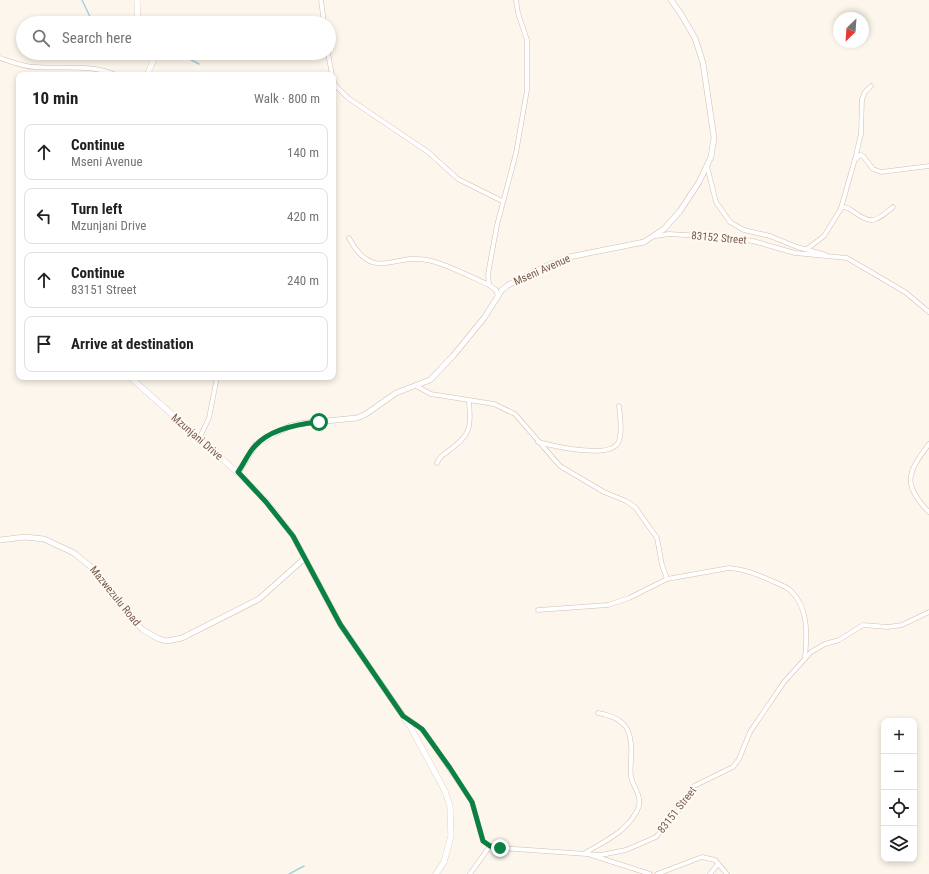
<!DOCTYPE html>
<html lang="en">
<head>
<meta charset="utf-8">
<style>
  body { margin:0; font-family:"Roboto Condensed",sans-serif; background:#f2f2f2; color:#202124 }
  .controls { position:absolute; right:12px; bottom:12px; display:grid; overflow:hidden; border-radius:8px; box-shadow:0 2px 6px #0003 }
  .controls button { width:36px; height:36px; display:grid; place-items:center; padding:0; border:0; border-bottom:1px solid #e0e0e0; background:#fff; color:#202124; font:20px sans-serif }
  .compass { position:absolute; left:833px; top:12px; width:36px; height:36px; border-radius:50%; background:#fff; box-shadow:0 2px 6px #0003; rotate:205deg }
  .stop { position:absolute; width:12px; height:12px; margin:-9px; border:3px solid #0b8043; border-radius:50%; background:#fff }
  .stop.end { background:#0b8043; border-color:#fff; box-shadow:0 1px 4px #0008 }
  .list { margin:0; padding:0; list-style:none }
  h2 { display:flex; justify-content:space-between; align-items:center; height:52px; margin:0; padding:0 16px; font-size:17px }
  h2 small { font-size:13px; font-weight:400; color:#757577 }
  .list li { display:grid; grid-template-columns:26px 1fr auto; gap:12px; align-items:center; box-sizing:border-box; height:56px; margin:0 8px 8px; padding:0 8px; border:1px solid #e0e0e0; border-radius:8px }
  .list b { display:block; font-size:15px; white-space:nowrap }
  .list p { margin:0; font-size:13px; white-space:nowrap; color:#757577 }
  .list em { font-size:13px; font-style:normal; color:#757577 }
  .icon { flex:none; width:22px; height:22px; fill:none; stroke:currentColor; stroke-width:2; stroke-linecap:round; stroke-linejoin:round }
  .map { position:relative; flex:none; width:929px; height:874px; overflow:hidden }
  .search { position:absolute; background:#fff; box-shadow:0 2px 6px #0003; left:16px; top:16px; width:320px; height:44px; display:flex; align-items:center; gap:10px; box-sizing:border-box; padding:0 14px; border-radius:22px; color:#757577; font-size:15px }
  .panel { position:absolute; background:#fff; box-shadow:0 2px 6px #0003; left:16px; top:72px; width:320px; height:308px; border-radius:8px }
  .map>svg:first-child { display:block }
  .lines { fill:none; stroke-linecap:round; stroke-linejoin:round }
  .stream { stroke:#a5d3da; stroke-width:1.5 }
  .minor-casing { stroke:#d1beb0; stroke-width:5 }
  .tertiary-casing { stroke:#d1beb0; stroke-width:6 }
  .secondary-casing { stroke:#d6c0b0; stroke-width:6 }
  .minor { stroke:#fff; stroke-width:4 }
  .tertiary { stroke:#fff; stroke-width:5 }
  .secondary { stroke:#fff; stroke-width:5.5 }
  .route { stroke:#0b8043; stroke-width:5 }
  .labels { text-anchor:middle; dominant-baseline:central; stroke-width:4; stroke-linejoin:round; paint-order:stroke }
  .street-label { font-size:11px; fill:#7a5c4d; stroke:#fffaf3 }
</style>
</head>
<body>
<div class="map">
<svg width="929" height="874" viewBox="0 0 929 874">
  <rect width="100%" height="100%" fill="#fdf6ec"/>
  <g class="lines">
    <g class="stream">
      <polyline points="82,0 93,23"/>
      <polyline points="178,53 199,64"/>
      <polyline points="289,874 304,866"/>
    </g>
    <defs>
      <g id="minor">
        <polyline points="321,0 324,23"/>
        <polyline points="328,53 332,75"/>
        <path d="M0 58C12 62 24 67 36 67 63 69 91 64 116 75"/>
        <polyline points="333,79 335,85 348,98 428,152 458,179 502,201"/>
        <polyline points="856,159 860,155 863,156 873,169 881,172 929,166"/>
        <polyline points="707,166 716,202 730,222 744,230 770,236 797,247 826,255"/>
        <polyline points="841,208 855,159 861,134 862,99 865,92 871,86"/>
        <polyline points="656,236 669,234 733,238 753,241 795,253 847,258 905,292 929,312"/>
        <path d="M349 238C373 283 393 253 427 260 445 263 471 277 489 285"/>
        <path d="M807 249 824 236 842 207C847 207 850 209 854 212 873 226 877 220 893 207"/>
        <polyline points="498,296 496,290 489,285 488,274 497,225 516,153 527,90 527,40 518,13 516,0"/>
        <path d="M416 386 431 394 494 404 515 414 560 466 604 492 626 501 635 507 657 538 662 565 667 579 729 568C744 569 756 574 770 580 776 583 786 586 791 591 809 608 807 636 805 658"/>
        <polyline points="199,439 209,418 217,377"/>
        <path d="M538 442C553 446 609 459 618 443 623 434 620 416 619 406"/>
        <path d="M929 444C908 472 901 484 929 512"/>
        <path d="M437 463C439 458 442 455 447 452 471 434 471 430 469 401"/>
        <polyline points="538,610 608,605 629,598 667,579"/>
        <polyline points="405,717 417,725 426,734 472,802 483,841 490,846 500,848 601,855 626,850 656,837 676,814 694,786 733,767 739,759 750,732 784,682 811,652 825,644 839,640 863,625 888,627 902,625 929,612"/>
        <path d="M585 853C605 841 625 833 637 811 644 798 634 789 631 777 630 770 631 764 631 758 633 730 626 718 598 713"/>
        <polyline points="591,855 650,874"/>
        <polyline points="470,874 490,846"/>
        <polyline points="657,874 702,857 715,860 727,874"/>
        <polyline points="710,874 718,864"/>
      </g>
      <g id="tertiary">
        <polyline points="238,473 256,444 274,434 290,426 305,423 357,418 366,414 396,393 430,380 453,356 484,318 502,290 508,285 544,267 569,257 644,242 664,229 680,211 699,182 711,157 714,138 703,63 695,38 679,11 671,0"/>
        <polyline points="0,540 25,537 44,539 74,553 96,571 130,617 143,630 159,639 167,641 182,638 259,599 305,558"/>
      </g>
      <g id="secondary">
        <polyline points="137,0 138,23"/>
        <polyline points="147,75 153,61 152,53"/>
        <polyline points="130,377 238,473 266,501 293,536 340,624 410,726 445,791 450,806 451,836 444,862 436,874"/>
      </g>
    </defs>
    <use href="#minor" class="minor-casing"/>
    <use href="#tertiary" class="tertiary-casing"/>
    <use href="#secondary" class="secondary-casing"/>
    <use href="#minor" class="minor"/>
    <use href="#tertiary" class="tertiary"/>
    <use href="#secondary" class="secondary"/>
  </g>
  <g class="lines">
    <path class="route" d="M319 422C298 424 270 429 255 446 248 453 244 464 238 472L266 502 293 536 340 624 403 716 422 729 450 768 472 802 483 841 490 846 500 848"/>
  </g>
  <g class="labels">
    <g class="street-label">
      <text transform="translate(719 238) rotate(5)">83152 Street</text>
      <text transform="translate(542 270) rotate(-24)">Mseni Avenue</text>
      <text transform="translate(197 437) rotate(41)">Mzunjani Drive</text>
      <text transform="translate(115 596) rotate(51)">Mazwezulu Road</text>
      <text transform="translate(677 810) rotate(-52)">83151 Street</text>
    </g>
  </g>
</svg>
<div class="controls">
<button>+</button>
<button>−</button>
<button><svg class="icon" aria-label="locate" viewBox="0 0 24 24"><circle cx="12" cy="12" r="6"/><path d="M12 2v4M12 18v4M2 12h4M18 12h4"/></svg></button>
<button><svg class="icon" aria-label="layers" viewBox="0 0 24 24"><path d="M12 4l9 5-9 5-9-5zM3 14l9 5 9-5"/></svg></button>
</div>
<svg class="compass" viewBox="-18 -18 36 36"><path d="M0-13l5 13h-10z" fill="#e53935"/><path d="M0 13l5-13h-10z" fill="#757577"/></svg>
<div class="stop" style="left:319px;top:422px"></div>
<div class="stop end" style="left:500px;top:848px"></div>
<div class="search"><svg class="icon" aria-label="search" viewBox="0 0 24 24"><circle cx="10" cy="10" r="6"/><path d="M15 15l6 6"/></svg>Search here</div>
<section class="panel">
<h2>10 min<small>Walk · 800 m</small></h2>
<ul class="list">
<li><svg class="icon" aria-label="ahead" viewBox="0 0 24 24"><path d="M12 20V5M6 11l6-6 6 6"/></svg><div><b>Continue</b><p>Mseni Avenue</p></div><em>140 m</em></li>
<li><svg class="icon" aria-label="left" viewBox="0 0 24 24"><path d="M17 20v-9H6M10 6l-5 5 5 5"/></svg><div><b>Turn left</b><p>Mzunjani Drive</p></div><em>420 m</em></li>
<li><svg class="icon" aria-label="ahead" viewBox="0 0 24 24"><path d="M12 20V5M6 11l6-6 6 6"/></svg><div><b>Continue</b><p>83151 Street</p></div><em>240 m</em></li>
<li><svg class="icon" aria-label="arrive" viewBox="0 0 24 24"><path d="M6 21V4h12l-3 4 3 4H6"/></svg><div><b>Arrive at destination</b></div></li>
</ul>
</section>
</div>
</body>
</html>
